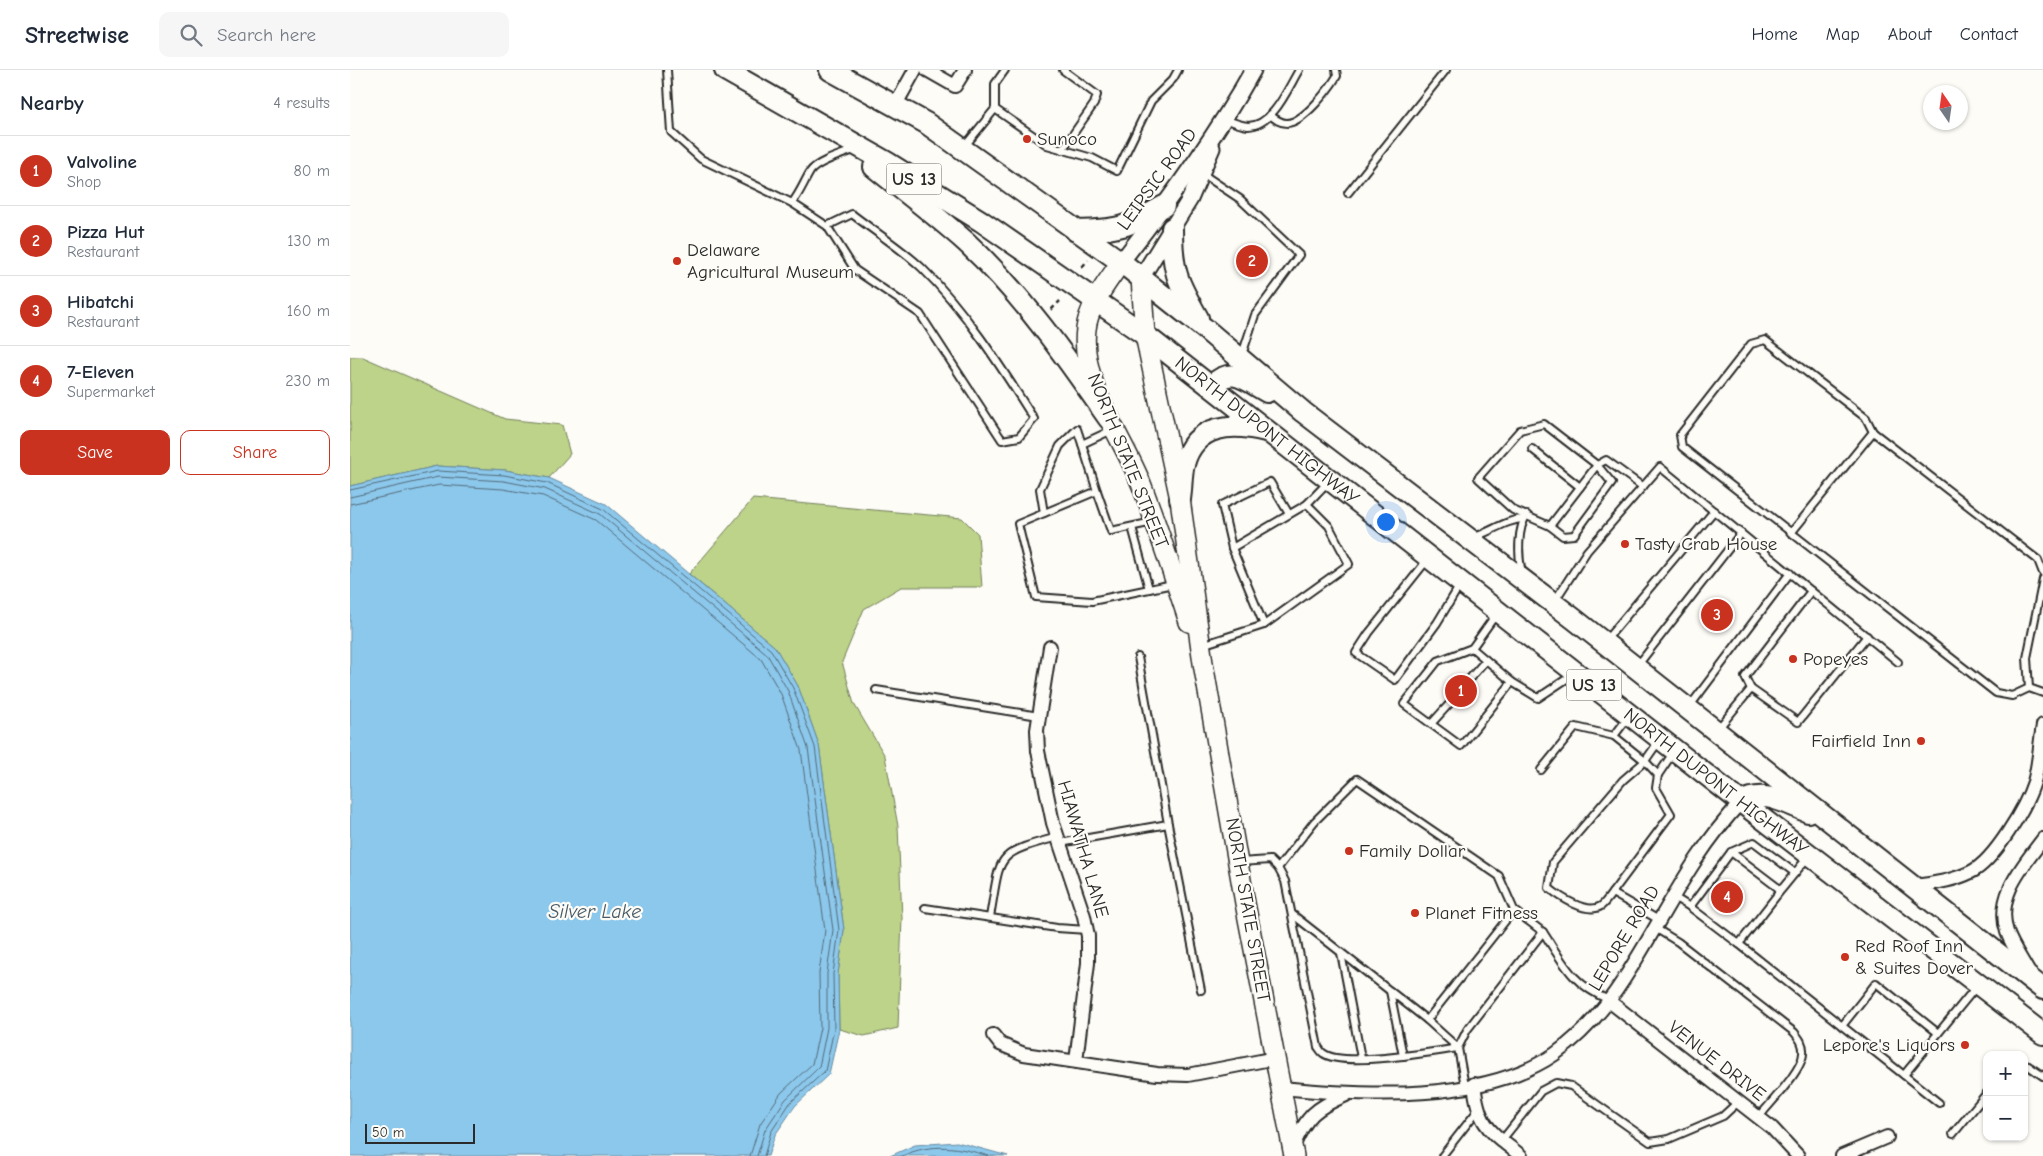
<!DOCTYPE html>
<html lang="en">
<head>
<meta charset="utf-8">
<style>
  body { margin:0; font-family:"Comic Neue",sans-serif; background:#f6f6f7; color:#1f2937 }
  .controls { position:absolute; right:15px; bottom:15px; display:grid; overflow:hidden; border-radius:10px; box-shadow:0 1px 4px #0004 }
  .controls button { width:45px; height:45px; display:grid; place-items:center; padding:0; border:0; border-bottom:1px solid #e0e1e3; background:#fff; color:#1f2937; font:25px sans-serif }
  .compass { position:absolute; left:1573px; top:15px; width:45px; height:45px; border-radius:50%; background:#fff; box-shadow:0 1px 4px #0004; rotate:347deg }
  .scale { position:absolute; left:15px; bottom:12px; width:110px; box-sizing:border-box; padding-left:5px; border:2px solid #2b2b2b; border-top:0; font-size:14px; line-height:18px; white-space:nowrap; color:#2b2b2b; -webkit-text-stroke:4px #fdfcf7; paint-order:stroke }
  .you { position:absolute; left:1035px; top:451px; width:18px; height:18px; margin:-12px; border:4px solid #fff; border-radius:50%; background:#1a73e8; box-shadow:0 0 0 8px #1a73e833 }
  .badge { display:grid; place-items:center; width:32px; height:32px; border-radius:50%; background:#c8321e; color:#fff; font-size:16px; font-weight:700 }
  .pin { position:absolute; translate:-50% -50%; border:2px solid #fff; box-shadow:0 1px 5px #0006 }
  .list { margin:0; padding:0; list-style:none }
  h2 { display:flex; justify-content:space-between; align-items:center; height:65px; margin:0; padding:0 20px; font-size:21px }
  h2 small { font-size:16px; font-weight:400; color:#747a83 }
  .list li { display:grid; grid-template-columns:32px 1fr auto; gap:15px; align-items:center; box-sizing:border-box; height:70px; padding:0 20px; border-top:1px solid #e0e1e3 }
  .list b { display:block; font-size:19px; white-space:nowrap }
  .list p { margin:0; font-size:16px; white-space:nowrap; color:#747a83 }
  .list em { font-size:16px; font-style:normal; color:#747a83 }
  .actions { display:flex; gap:10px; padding:15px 20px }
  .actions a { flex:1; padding:11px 0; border:1px solid #c8321e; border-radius:10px; text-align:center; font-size:18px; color:#c8321e }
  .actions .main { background:#c8321e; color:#fff }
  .icon { flex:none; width:28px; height:28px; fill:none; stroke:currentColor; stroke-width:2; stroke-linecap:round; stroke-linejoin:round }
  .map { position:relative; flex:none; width:1693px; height:1086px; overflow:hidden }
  header { display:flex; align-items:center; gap:30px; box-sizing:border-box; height:70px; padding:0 25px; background:#fff; border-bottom:1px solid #e0e1e3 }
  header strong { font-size:24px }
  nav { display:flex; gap:28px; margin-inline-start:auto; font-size:18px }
  .search { width:350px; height:45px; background:#f6f6f7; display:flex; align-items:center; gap:12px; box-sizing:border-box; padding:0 18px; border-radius:10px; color:#747a83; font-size:19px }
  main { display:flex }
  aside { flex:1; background:#fff }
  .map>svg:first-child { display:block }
  .green { fill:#bcd389; stroke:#747f5a }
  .water { fill:#8cc8ec; stroke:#65899f }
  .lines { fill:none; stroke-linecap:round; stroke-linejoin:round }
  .shore { stroke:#526a78; stroke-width:1 }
  .service-casing { stroke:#2b2b2b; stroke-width:10 }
  .minor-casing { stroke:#2b2b2b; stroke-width:16 }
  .tertiary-casing { stroke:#2b2b2b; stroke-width:19 }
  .primary-casing { stroke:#2b2b2b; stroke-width:22 }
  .trunk-casing { stroke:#2b2b2b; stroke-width:24 }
  .path { stroke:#2b2b2b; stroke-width:2.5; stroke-dasharray:5 4; stroke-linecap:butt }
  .service { stroke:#fdfcf7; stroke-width:6 }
  .minor { stroke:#fdfcf7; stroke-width:12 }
  .tertiary { stroke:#fdfcf7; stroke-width:15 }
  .primary { stroke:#fdfcf7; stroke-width:19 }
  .trunk { stroke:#fdfcf7; stroke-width:20 }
  .poi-dot { fill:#c8321e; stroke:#fdfcf7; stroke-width:2 }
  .labels { text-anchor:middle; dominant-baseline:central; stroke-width:4.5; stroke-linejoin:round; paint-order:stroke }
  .shield { fill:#fdfcf7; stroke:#6a6a68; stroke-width:1 }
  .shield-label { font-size:18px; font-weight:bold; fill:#2b2b2b }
  .poi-label { font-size:19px; fill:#2b2b2b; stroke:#fdfcf7; text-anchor:start }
  .street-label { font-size:19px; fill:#2b2b2b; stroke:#fdfcf7 }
  .water-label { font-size:20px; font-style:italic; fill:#485a65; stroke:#fdfcf7 }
</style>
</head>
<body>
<header>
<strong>Streetwise</strong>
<div class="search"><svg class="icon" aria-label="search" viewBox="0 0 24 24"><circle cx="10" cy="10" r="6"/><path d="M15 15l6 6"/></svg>Search here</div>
<nav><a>Home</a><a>Map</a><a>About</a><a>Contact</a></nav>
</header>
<main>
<aside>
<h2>Nearby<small>4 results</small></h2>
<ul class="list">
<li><span class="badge">1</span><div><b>Valvoline</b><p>Shop</p></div><em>80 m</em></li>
<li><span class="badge">2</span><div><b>Pizza Hut</b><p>Restaurant</p></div><em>130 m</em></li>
<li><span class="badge">3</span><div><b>Hibatchi</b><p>Restaurant</p></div><em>160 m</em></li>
<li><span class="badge">4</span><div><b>7-Eleven</b><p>Supermarket</p></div><em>230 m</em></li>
</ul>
<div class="actions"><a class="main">Save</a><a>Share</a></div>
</aside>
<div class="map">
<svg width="1693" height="1086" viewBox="0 0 1693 1086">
  <rect width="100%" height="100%" fill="#fdfcf7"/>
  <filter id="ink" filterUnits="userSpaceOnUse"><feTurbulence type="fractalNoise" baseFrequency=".02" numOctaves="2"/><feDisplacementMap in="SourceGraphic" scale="10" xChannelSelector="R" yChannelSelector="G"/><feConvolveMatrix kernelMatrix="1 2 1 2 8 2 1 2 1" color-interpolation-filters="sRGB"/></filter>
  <g filter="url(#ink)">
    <g class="green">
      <polygon points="0,287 13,287 155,349 212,355 220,384 199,408 155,400 87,396 0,416"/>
      <polygon points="403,429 612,448 628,464 632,517 551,517 514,539 492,592 504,634 535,686 548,756 552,848 548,958 514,966 489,959 488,904 494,860 469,675 448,616 425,577 339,504"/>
    </g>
    <g class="water">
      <polygon points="87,396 155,400 199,408 256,434 425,577 448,616 469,675 494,860 488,904 489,959 479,1004 445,1036 425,1065 418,1086 0,1086 0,416"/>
      <polygon points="607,1072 658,1086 540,1086 565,1075"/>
    </g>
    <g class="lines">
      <g class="shore">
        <polyline points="0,420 88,401 154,405 197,413 253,439 421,580 443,618 465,677 489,860 483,904 484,959 475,1001 440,1033 421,1062 414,1086"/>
        <polyline points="0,427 88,407 154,411 195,419 250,444 417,584 438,621 458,678 483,860 477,903 477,958 469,997 435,1030 415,1060 407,1086"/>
        <polyline points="0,434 89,415 153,419 193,426 246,450 411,589 431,624 451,680 475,860 469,903 470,958 462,994 431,1023 410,1054 400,1086"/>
        <path d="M552 1086C582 1072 609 1077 639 1086"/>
      </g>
      <defs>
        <g id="service">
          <path d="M317 0 321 62 351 89 442 133C450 123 454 112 460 102 466 92 493 84 504 80"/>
          <polyline points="645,39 645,14 655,0"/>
          <path d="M920 45C925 49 930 53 937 53 954 52 979 19 987 6L986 0"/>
          <path d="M875 49C882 52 890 55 898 56 923 56 938 18 949 0"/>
          <polyline points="614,77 645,39 697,75 742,88 767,101 801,31 823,9 828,0"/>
          <polyline points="712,80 744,34 747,25 713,0"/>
          <polyline points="851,103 890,129 949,185 905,245 892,285"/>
          <polyline points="998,123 1096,0"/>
          <path d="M442 133 477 156 505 200 570 244 652 370 669 367 684 349C651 297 616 241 572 198 551 178 525 162 502 144L477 156"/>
          <polygon points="1194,354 1247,395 1200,456 1163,440 1128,408 1170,360"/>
          <polyline points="1182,379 1230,417"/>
          <polyline points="747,421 732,374 762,360"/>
          <polyline points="694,443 690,419 710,376 727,359 732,374"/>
          <polyline points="803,452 761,461 747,421 668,454 686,527 742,531 823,514"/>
          <polyline points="1200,456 1213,466 1224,465 1262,413 1247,395 1256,390 1293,417"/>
          <polyline points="782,457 799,519"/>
          <polyline points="1441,463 1523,362"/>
          <path d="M1124 467C1141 462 1157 449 1174 449"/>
          <polyline points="882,478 872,435 920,412 939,444"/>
          <polyline points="1078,489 1019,563 1006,583 1045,610 1087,553 1110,515"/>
          <path d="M1172 502C1168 487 1167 458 1177 445"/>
          <polyline points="1693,503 1688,490 1523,362 1516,348 1415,270 1401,274 1330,365 1332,377 1646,623 1662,626 1679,618 1693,623"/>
          <polyline points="1461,521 1395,607 1401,619 1448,652 1517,566"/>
          <polyline points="1204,532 1237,481 1310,397 1548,592"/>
          <polyline points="1147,543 1122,578 1088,591 1054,634 1111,676 1162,612"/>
          <polyline points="914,555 882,478 957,434 978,412"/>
          <polyline points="1256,570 1364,441"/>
          <polyline points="852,575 914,555 999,494 979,456 957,434"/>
          <polyline points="1122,578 1162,612 1188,628 1224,604"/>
          <polyline points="1288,595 1391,463"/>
          <polyline points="1114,615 1136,590"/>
          <polyline points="1679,618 1677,588 1693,509"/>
          <polyline points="526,620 689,646"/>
          <polyline points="1340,636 1440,503"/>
          <polyline points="1081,654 1101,632"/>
          <polyline points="1367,660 1401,619"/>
          <path d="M1309 671 1295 691 1273 710 1203 792 1199 818C1210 827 1237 845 1251 836 1255 833 1259 827 1262 823L1309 850"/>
          <polyline points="1191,700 1226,657 1264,666"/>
          <polyline points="1308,705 1323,683"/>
          <polyline points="818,754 851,920"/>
          <polyline points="710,773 818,754 788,587"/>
          <polyline points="1381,782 1404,772 1445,803"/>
          <path d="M890 792 920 790 928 798 935 811 968 977C970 979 971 982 973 983 992 998 1083 982 1108 978"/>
          <polyline points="928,798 964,752 1007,709 1149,806 1164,840 1193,862"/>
          <polyline points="1431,820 1389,874 1340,837 1381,782 1431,820 1458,787"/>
          <polyline points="1262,823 1321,744 1306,718 1308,705 1295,691 1264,666 1279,646"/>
          <polyline points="1322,826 1340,837"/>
          <polyline points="575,838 707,858 737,860"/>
          <polyline points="942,844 1077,950"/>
          <path d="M640 847C651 785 643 784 708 767"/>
          <path d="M1305 858 1328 872 1444 962C1449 968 1454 974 1453 983 1453 1000 1420 1033 1409 1047"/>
          <polyline points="1389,874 1589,1033"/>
          <polyline points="991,883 1011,988"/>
          <polyline points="1040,921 1053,986"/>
          <polyline points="1492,956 1526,913 1588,963"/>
          <path d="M1108 978 1117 960 1193 862C1214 894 1222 914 1259 930"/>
          <polyline points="1674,993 1693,1006"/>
          <polyline points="1554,1005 1626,917"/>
          <polyline points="1115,1016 1108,978 1077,950 1164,840"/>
          <polyline points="1603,1064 1637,1023"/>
          <polyline points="1152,1070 1191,1021 1206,1013 1221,1016 1300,1072 1319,1069 1373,1046 1388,1032"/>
          <polyline points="1092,1086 1128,1040"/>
        </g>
        <g id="minor">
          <polyline points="577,0 605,16 615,0"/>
          <polyline points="545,36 565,0"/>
          <polyline points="700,577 687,660 688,681 703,753 734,846 738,866 738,893 726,991"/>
          <path d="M1565 816C1584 813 1603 811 1621 802 1644 791 1676 737 1684 712 1689 694 1690 673 1693 655"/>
          <path d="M1679 903C1672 890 1662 876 1657 862 1645 826 1673 796 1693 769"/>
          <polyline points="1259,931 1422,1058 1448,1086"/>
          <polyline points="643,965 650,974 674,984 807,1004 838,1005 926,988"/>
          <path d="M1124 1014C1129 1057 1139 1060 1171 1086"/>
          <path d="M931 1018C1014 1026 1134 1033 1205 984 1233 964 1256 937 1274 909 1315 846 1339 788 1391 732"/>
          <path d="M943 1077C956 1046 965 1038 996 1025"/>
          <polyline points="1492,1086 1537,1067"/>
        </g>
        <g id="tertiary">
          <path d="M771 192C819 131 865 68 903 0"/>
          <polyline points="791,208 840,129 862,78"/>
        </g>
        <g id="primary">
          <path d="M771 192C757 213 739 234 736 259 729 313 774 368 792 416 809 461 824 507 839 552"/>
          <polyline points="791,208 795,265 830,429 853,593 895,833 944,1086"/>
        </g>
        <g id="trunk">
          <path id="s1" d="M375 0 538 93 631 151 795 265 1391 732 1693 964"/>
          <polyline points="480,0 576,53 771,192 854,258 953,342 1224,549 1693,919"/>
          <path d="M524 97C555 122 587 146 616 172 672 224 716 287 759 349"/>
          <path d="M822 158C822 201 827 211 848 248"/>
          <path d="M726 161C770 160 777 157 814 136"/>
          <path d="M861 316C882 295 895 310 917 322"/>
          <path d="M830 429C832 417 831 405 834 394 845 353 883 353 916 361"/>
          <path d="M1391 732C1415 719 1434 733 1458 742"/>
        </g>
      </defs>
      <use href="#service" class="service-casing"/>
      <use href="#minor" class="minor-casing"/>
      <use href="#tertiary" class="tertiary-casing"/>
      <use href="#primary" class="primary-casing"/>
      <use href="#trunk" class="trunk-casing"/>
      <g class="path">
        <polyline points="732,197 738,190"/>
        <polyline points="701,240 710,231"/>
      </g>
      <use href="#service" class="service"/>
      <use href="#minor" class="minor"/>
      <use href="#tertiary" class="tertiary"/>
      <use href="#primary" class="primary"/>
      <use href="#trunk" class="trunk"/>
    </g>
  </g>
  <g class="poi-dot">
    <circle cx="677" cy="69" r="5"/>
    <circle cx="327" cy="191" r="5"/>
    <circle cx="1275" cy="474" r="5"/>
    <circle cx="1443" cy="589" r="5"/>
    <circle cx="1571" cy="671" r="5"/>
    <circle cx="999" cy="781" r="5"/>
    <circle cx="1065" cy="843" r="5"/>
    <circle cx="1495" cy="887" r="5"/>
    <circle cx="1615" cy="975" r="5"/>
  </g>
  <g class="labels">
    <g class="shield">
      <rect x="536.5" y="93.5" width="55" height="31" rx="4"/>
      <rect x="1216.5" y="599.5" width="55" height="31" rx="4"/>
    </g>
    <g class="shield-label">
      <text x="564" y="109">US 13</text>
      <text x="1244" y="615">US 13</text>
    </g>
    <g class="poi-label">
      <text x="687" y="69">Sunoco</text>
      <text x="337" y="180">Delaware<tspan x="337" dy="22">Agricultural Museum</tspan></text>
      <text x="1285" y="474">Tasty Crab House</text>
      <text x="1453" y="589">Popeyes</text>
      <text x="1561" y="671" text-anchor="end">Fairfield Inn</text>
      <text x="1009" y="781">Family Dollar</text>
      <text x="1075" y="843">Planet Fitness</text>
      <text x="1505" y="876">Red Roof Inn<tspan x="1505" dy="22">&amp; Suites Dover</tspan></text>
      <text x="1605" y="975" text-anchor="end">Lepore's Liquors</text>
    </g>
    <g class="street-label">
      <text transform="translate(807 109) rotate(-54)">LEIPSIC ROAD</text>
      <text stroke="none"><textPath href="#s1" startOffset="652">NORTH DUPONT HIGHWAY</textPath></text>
      <text transform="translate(778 391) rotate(68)">NORTH STATE STREET</text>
      <text stroke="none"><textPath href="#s1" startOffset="1222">NORTH DUPONT HIGHWAY</textPath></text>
      <text transform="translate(733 779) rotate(74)">HIAWATHA LANE</text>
      <text transform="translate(898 840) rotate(80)">NORTH STATE STREET</text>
      <text transform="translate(1274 868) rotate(-59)">LEPORE ROAD</text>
      <text transform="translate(1367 991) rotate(38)">VENUE DRIVE</text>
    </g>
    <g class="water-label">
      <text x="245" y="841">Silver Lake</text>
    </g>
  </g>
</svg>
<div class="controls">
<button>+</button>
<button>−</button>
</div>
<svg class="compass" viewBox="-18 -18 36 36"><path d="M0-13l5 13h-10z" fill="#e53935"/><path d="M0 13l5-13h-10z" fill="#747a83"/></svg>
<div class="scale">50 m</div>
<div class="you"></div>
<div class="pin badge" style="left:1111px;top:621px">1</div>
<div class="pin badge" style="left:902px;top:191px">2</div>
<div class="pin badge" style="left:1367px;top:545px">3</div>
<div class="pin badge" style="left:1377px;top:827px">4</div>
</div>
</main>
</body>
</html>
